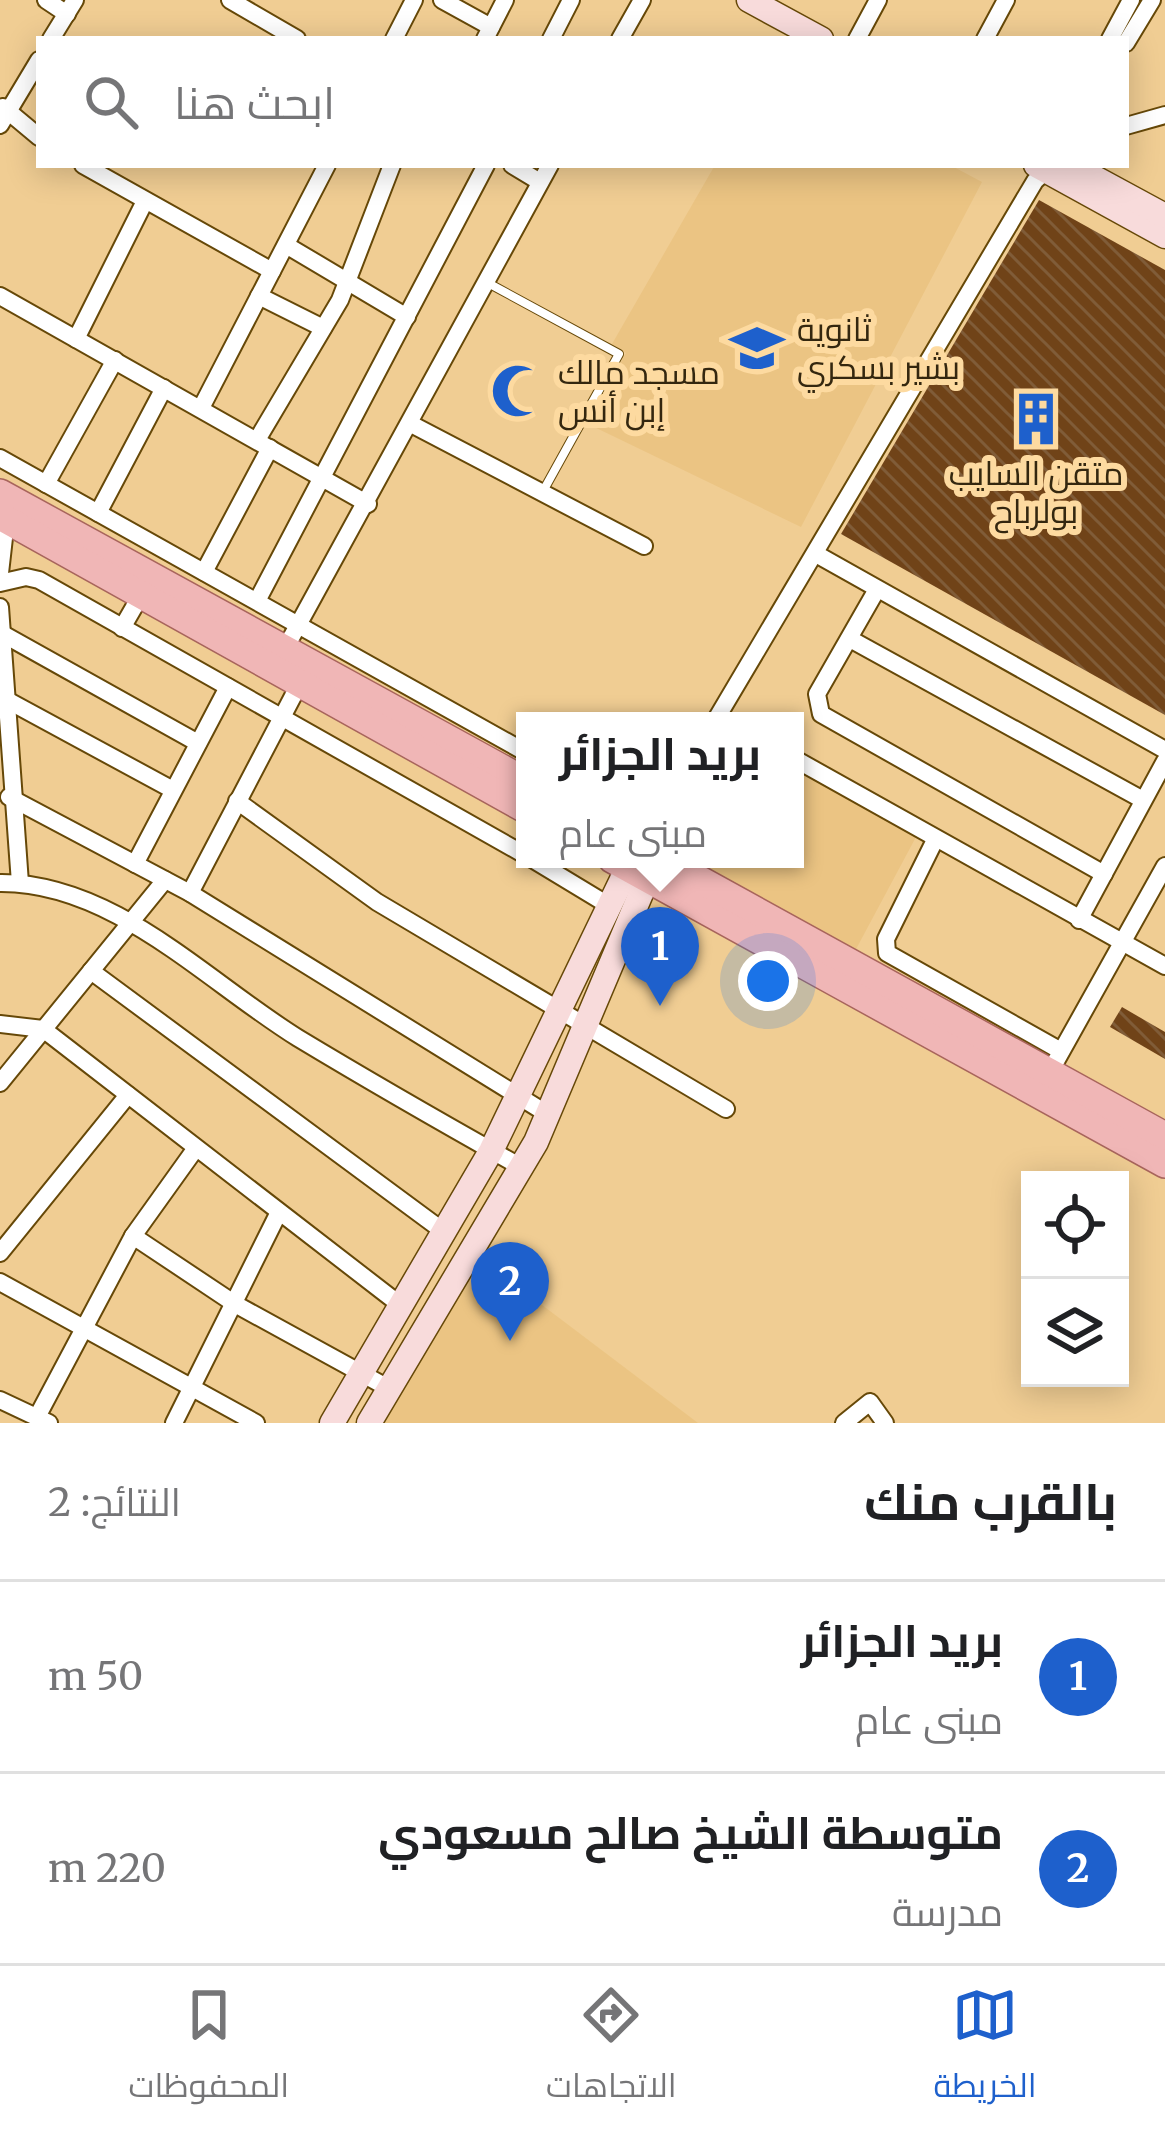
<!DOCTYPE html>
<html lang="ar">
<head>
<meta charset="utf-8">
<style>
  body { margin:0; font-family:Merriweather,Cairo,serif; background:#f6f6f6; color:#202124; direction:rtl }
  .controls { position:absolute; right:36px; bottom:36px; display:grid; overflow:hidden; border-radius:0px; box-shadow:0 6px 30px #0003 }
  .controls button { width:108px; height:108px; display:grid; place-items:center; padding:0; border:0; border-bottom:3px solid #e0e0e0; background:#fff; color:#202124; font:60px sans-serif }
  .you { position:absolute; left:768px; top:981px; width:42px; height:42px; margin:-30px; border:9px solid #fff; border-radius:50%; background:#1a73e8; box-shadow:0 0 0 18px #1a73e833 }
  .badge { display:grid; place-items:center; width:78px; height:78px; border-radius:50%; background:#1e60cc; color:#fff; font-size:39px; font-weight:700 }
  .pin { position:absolute; translate:-50% -99px; filter:drop-shadow(0 3px 6px #0008) }
  .pin::after { content:''; position:absolute; top:63px; width:42px; height:36px; background:inherit; clip-path:polygon(0 0,100% 0,50% 100%) }
  .popup { position:absolute; left:516px; top:712px; width:288px; height:156px; box-sizing:border-box; display:grid; place-content:center; border-radius:0px; background:#fff; filter:drop-shadow(0 3px 9px #0005); font-size:39px; white-space:nowrap; color:#757577 }
  .popup b { font-size:45px; color:#202124 }
  .popup::after { content:''; position:absolute; left:50%; top:100%; margin-left:-24px; border:24px solid transparent; border-top-color:#fff }
  .list { margin:0; padding:0; list-style:none }
  h2 { display:flex; justify-content:space-between; align-items:center; height:156px; margin:0; padding:0 48px; font-size:51px }
  h2 small { font-size:39px; font-weight:400; color:#757577 }
  .list li { display:grid; grid-template-columns:78px 1fr auto; gap:36px; align-items:center; box-sizing:border-box; height:192px; padding:0 48px; border-top:3px solid #e0e0e0 }
  .list b { display:block; font-size:45px; white-space:nowrap }
  .list p { margin:0; font-size:39px; white-space:nowrap; color:#757577 }
  .list em { font-size:39px; font-style:normal; color:#757577 }
  .icon { flex:none; width:66px; height:66px; fill:none; stroke:currentColor; stroke-width:2; stroke-linecap:round; stroke-linejoin:round }
  .map { position:relative; flex:none; width:1165px; height:1423px; overflow:hidden; direction:ltr }
  .search { position:absolute; background:#fff; box-shadow:0 6px 30px #0003; left:36px; right:36px; top:36px; height:132px; display:flex; align-items:center; gap:30px; box-sizing:border-box; padding:0 42px; border-radius:0px; color:#757577; font-size:45px }
  .sheet { height:540px; background:#fff }
  nav { display:flex; justify-content:space-around; align-items:center; box-sizing:border-box; height:168px; border-top:3px solid #e0e0e0; background:#fff; font-size:33px; color:#757577 }
  nav a { display:grid; justify-items:center; gap:6px }
  nav .on { color:#1e60cc }
  .map>svg:first-child { display:block }
  .built { fill:#ebc483 }
  .building { fill:url(#building-back-hatch) }
  .lines { fill:none; stroke-linecap:round; stroke-linejoin:round }
  .lane-casing { stroke:#664808; stroke-width:10 }
  .street-casing { stroke:#664808; stroke-width:20 }
  .secondary-casing { stroke:#664808; stroke-width:27 }
  .primary-casing { stroke:#a8655c; stroke-width:30 }
  .lane { stroke:#fff; stroke-width:8 }
  .street { stroke:#fff; stroke-width:16 }
  .secondary { stroke:#f8dbdb; stroke-width:24 }
  .primary { stroke:#f0b6b6; stroke-width:27 }
  .labels { text-anchor:middle; dominant-baseline:central; stroke-width:12; stroke-linejoin:round; paint-order:stroke }
  .poi-label { font-size:33px; fill:#34270f; stroke:#fddaa0; text-anchor:start }
</style>
</head>
<body>
<div class="map">
<svg width="1165" height="1423" viewBox="0 0 1165 1423">
  <defs>
    <pattern id="building-back-hatch" width="6" height="6" patternUnits="userSpaceOnUse" patternTransform="scale(3)"><rect width="6" height="6" fill="#704318"/><path d="M-1 5l2 2M0 0l6 6M5-1l2 2" fill="none" stroke="#805c38"/></pattern>
  </defs>
  <rect width="100%" height="100%" fill="#f0cd93"/>
  <g class="built">
    <polygon points="715,165 950,165 982,182 801,527 588,424 626,353 612,344"/>
    <polygon points="795,770 916,837 855,951 689,859 795,859"/>
    <polygon points="480,1258 698,1423 379,1423"/>
  </g>
  <g class="building">
    <polygon points="1039,200 1165,270 1165,715 841,534"/>
    <polygon points="1122,1007 1165,1032 1165,1059 1110,1027"/>
  </g>
  <g class="lines">
    <defs>
      <polyline id="lane" points="488,283 619,354 542,493"/>
      <g id="street">
        <polyline points="46,0 67,14"/>
        <polyline points="230,0 297,39"/>
        <polyline points="442,0 491,27"/>
        <polyline points="51,39 75,0"/>
        <polyline points="394,39 414,0"/>
        <polyline points="485,39 505,0"/>
        <polyline points="551,39 571,0"/>
        <polyline points="620,39 642,0"/>
        <polyline points="857,39 878,0"/>
        <polyline points="985,39 1006,0"/>
        <polyline points="1110,39 1131,0"/>
        <polyline points="1126,43 1152,0"/>
        <polyline points="3,107 39,137"/>
        <polyline points="0,125 39,60"/>
        <polyline points="1126,126 1165,115"/>
        <polyline points="83,165 272,271"/>
        <polyline points="512,165 540,182"/>
        <polyline points="286,245 407,317"/>
        <polyline points="0,296 368,504"/>
        <polyline points="259,296 323,328"/>
        <polyline points="76,339 145,201"/>
        <polyline points="201,408 327,165"/>
        <polyline points="411,424 644,546"/>
        <polyline points="257,440 340,300 392,165"/>
        <polyline points="0,458 525,752"/>
        <polyline points="46,484 115,360"/>
        <polyline points="98,513 164,388"/>
        <polyline points="816,554 1165,750"/>
        <polyline points="204,572 270,448"/>
        <polyline points="0,573 6,520"/>
        <polyline points="0,583 26,577 39,580 525,855"/>
        <polyline points="876,591 817,694 821,714 1104,874"/>
        <polyline points="257,601 486,165"/>
        <polyline points="0,607 20,883"/>
        <polyline points="122,628 141,595"/>
        <polyline points="1,633 198,743"/>
        <polyline points="850,639 1143,800"/>
        <polyline points="280,658 550,165"/>
        <polyline points="5,699 173,790"/>
        <polyline points="715,721 1035,181 1051,166"/>
        <polyline points="795,759 1165,966"/>
        <polyline points="9,797 190,893 549,1115"/>
        <polyline points="237,801 377,902 726,1109"/>
        <polyline points="935,840 886,939 887,953 1061,1051"/>
        <polyline points="532,859 608,905"/>
        <polyline points="135,864 228,687"/>
        <path d="M0 883C113 882 206 981 298 1038 371 1082 446 1125 521 1167"/>
        <polyline points="190,893 302,679"/>
        <polyline points="1079,920 1165,761"/>
        <polyline points="91,971 443,1231"/>
        <polyline points="0,1024 43,1029 399,1304"/>
        <polyline points="1056,1061 1165,866"/>
        <polyline points="0,1083 165,880"/>
        <polyline points="133,1236 235,1304 390,1389"/>
        <polyline points="0,1253 128,1095"/>
        <polyline points="0,1282 256,1423"/>
        <polyline points="0,1400 49,1423"/>
        <polyline points="37,1417 133,1236 196,1148"/>
        <polyline points="174,1423 279,1212"/>
        <polyline points="844,1423 870,1402 885,1423"/>
      </g>
      <g id="secondary">
        <polyline points="749,0 821,39"/>
        <polyline points="1036,165 1165,236"/>
        <polyline points="1071,165 1165,216"/>
        <polyline points="332,1423 491,1151 632,859"/>
        <polyline points="369,1423 536,1142 653,865"/>
      </g>
      <g id="primary">
        <polyline points="0,493 525,781"/>
        <polyline points="0,516 525,809"/>
        <polyline points="612,859 1165,1164"/>
        <polyline points="662,859 1165,1136"/>
      </g>
    </defs>
    <use href="#lane" class="lane-casing"/>
    <use href="#street" class="street-casing"/>
    <use href="#secondary" class="secondary-casing"/>
    <use href="#primary" class="primary-casing"/>
    <use href="#lane" class="lane"/>
    <use href="#street" class="street"/>
    <use href="#secondary" class="secondary"/>
    <use href="#primary" class="primary"/>
  </g>
  <defs>
    <symbol id="school-bare" viewBox="-9 -9 18 18"><path d="M0-5L7-2L0 1L-7-2ZM-4 1L0 2.5L4 1V4Q0 6-4 4Z" fill="#1e60cc" stroke="#fddaa0" stroke-width="2.5" paint-order="stroke"/></symbol>
    <symbol id="mosque-bare" viewBox="-9 -9 18 18"><path d="M3.5-4.9A6 6 0 1 0 3.5 4.9A5 5 0 1 1 3.5-4.9Z" fill="#1e60cc" stroke="#fddaa0" stroke-width="2.5" paint-order="stroke"/></symbol>
    <symbol id="building-bare" viewBox="-9 -9 18 18"><path d="M-4-6H4V6H1V3H-1V6H-4ZM-2.5-4.3h1.7v1.8h-1.7ZM.8-4.3h1.7v1.8H.8ZM-2.5-1h1.7V.8h-1.7ZM.8-1h1.7V.8H.8Z" fill="#1e60cc" stroke="#fddaa0" stroke-width="2.5" paint-order="stroke"/></symbol>
  </defs>
  <g fill-rule="evenodd">
    <use href="#school-bare" x="719" y="310" width="76" height="76"/>
    <use href="#mosque-bare" x="480" y="353" width="76" height="76"/>
    <use href="#building-bare" x="998" y="381" width="76" height="76"/>
  </g>
  <g class="labels">
    <g class="poi-label">
      <text x="797" y="329">ثانوية<tspan x="797" dy="38">بشير بسكري</tspan></text>
      <text x="558" y="372">مسجد مالك<tspan x="558" dy="38">إبن أنس</tspan></text>
      <text x="1036" y="473" text-anchor="middle">متقن السايب<tspan x="1036" dy="38">بولرباح</tspan></text>
    </g>
  </g>
</svg>
<div class="controls">
<button><svg class="icon" aria-label="locate" viewBox="0 0 24 24"><circle cx="12" cy="12" r="6"/><path d="M12 2v4M12 18v4M2 12h4M18 12h4"/></svg></button>
<button><svg class="icon" aria-label="layers" viewBox="0 0 24 24"><path d="M12 4l9 5-9 5-9-5zM3 14l9 5 9-5"/></svg></button>
</div>
<div class="you"></div>
<div class="pin badge" style="left:660px;top:1006px">1</div>
<div class="popup"><b>بريد الجزائر</b>مبنى عام</div>
<div class="pin badge" style="left:510px;top:1341px">2</div>
<div class="search"><svg class="icon" aria-label="search" viewBox="0 0 24 24"><circle cx="10" cy="10" r="6"/><path d="M15 15l6 6"/></svg>ابحث هنا</div>
</div>
<section class="sheet">
<h2>بالقرب منك<small>النتائج: 2</small></h2>
<ul class="list">
<li><span class="badge">1</span><div><b>بريد الجزائر</b><p>مبنى عام</p></div><em>50 m</em></li>
<li><span class="badge">2</span><div><b>متوسطة الشيخ صالح مسعودي</b><p>مدرسة</p></div><em>220 m</em></li>
</ul>
</section>
<nav>
<a class="on"><svg class="icon" aria-label="map" viewBox="0 0 24 24"><path d="M3 6l6-2 6 2 6-2v14l-6 2-6-2-6 2zM9 4v14M15 6v14"/></svg>الخريطة</a>
<a><svg class="icon" aria-label="directions" viewBox="0 0 24 24"><path d="M12 3l9 9-9 9-9-9zM9 14v-3h6M13 9l2 2-2 2"/></svg>الاتجاهات</a>
<a><svg class="icon" aria-label="saved" viewBox="0 0 24 24"><path d="M7 4h10v16l-5-4-5 4z"/></svg>المحفوظات</a>
</nav>
</body>
</html>
